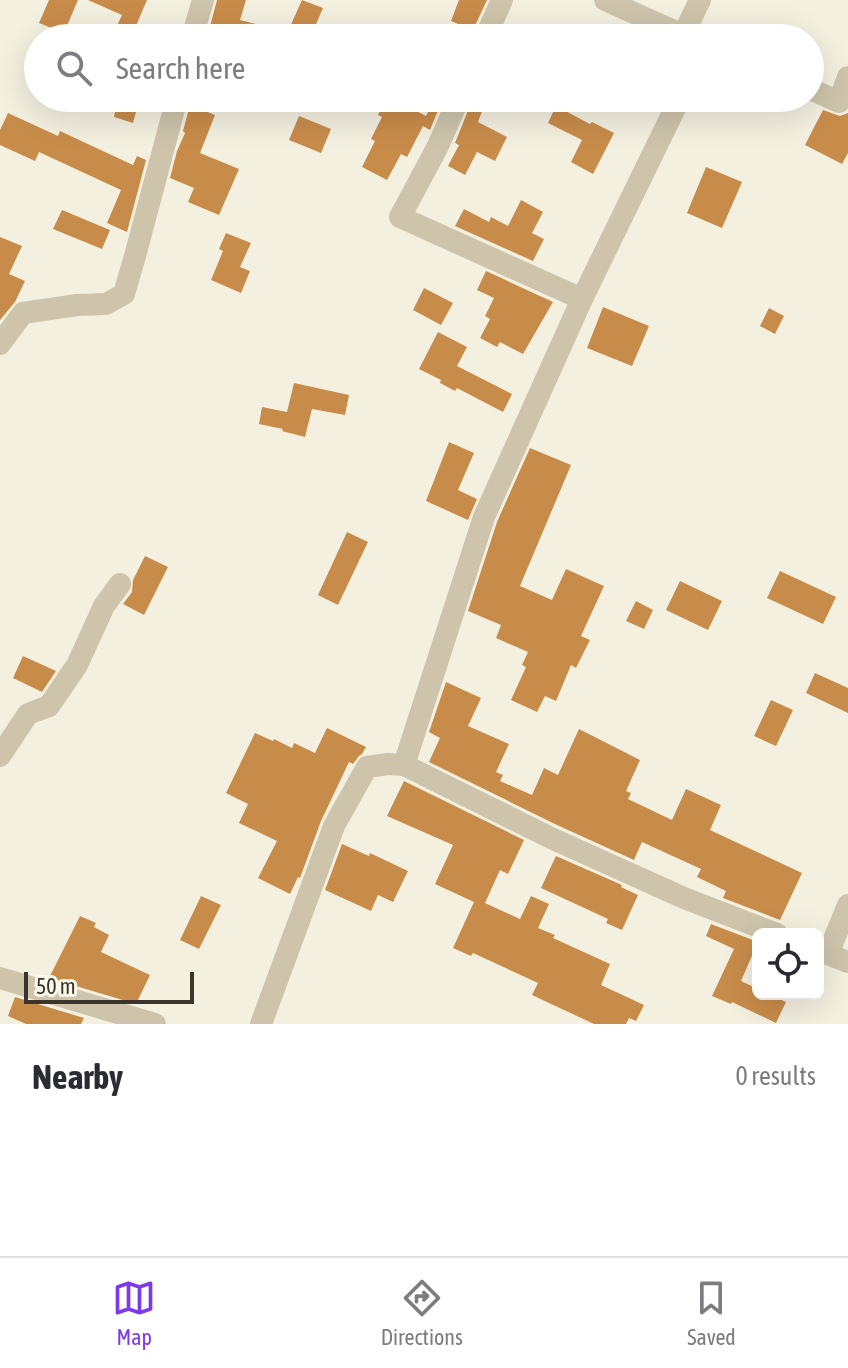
<!DOCTYPE html>
<html lang="en">
<head>
<meta charset="utf-8">
<style>
  body { margin:0; font-family:"Asap Condensed",sans-serif; background:#f7f7f7; color:#2b2b33 }
  .controls { position:absolute; right:24px; bottom:24px; display:grid; overflow:hidden; border-radius:12px; box-shadow:0 8px 32px #0002 }
  .controls button { width:72px; height:72px; display:grid; place-items:center; padding:0; border:0; border-bottom:2px solid #e1e1e2; background:#fff; color:#2b2b33; font:40px sans-serif }
  .scale { position:absolute; left:24px; bottom:20px; width:170px; box-sizing:border-box; padding-left:8px; border:4px solid #3a342a; border-top:0; font-size:22px; line-height:28px; white-space:nowrap; color:#3a342a; -webkit-text-stroke:6px #fbf8ed; paint-order:stroke }
  .list { margin:0; padding:0; list-style:none }
  h2 { display:flex; justify-content:space-between; align-items:center; height:104px; margin:0; padding:0 32px; font-size:34px }
  h2 small { font-size:26px; font-weight:400; color:#7c7c81 }
  .icon { flex:none; width:44px; height:44px; fill:none; stroke:currentColor; stroke-width:2; stroke-linecap:round; stroke-linejoin:round }
  .map { position:relative; flex:none; width:848px; height:1024px; overflow:hidden }
  .search { position:absolute; background:#fff; box-shadow:0 8px 32px #0002; left:24px; right:24px; top:24px; height:88px; display:flex; align-items:center; gap:20px; box-sizing:border-box; padding:0 28px; border-radius:44px; color:#7c7c81; font-size:30px }
  .sheet { height:232px; background:#fff }
  nav { display:flex; justify-content:space-around; align-items:center; box-sizing:border-box; height:112px; border-top:2px solid #e1e1e2; background:#fff; font-size:22px; color:#7c7c81 }
  nav a { display:grid; justify-items:center; gap:4px }
  nav .on { color:#7c3aed }
  .map>svg:first-child { display:block }
  .building { fill:#c88c4a }
  .lines { fill:none; stroke-linecap:round; stroke-linejoin:round }
  .minor { stroke:#cdc4ab; stroke-width:22 }
</style>
</head>
<body>
<div class="map">
<svg width="848" height="1024" viewBox="0 0 848 1024">
  <rect width="100%" height="100%" fill="#f4f0e0"/>
  <g class="building">
    <polygon points="49,0 78,0 64,33 39,23"/>
    <polygon points="88,0 147,0 132,35 116,28 122,15"/>
    <polygon points="217,0 246,0 240,20 285,31 284,38 207,38"/>
    <polygon points="302,0 323,8 310,38 285,38"/>
    <polygon points="459,0 487,0 473,30 451,21"/>
    <polygon points="118,98 140,98 133,123 114,117"/>
    <polygon points="386,98 391,98 426,116 432,104 439,108 430,130 423,126 407,157 401,154 387,180 362,167 375,141 371,139 382,117 378,115"/>
    <polygon points="473,98 487,98 478,122 507,137 495,161 477,152 465,175 448,166 459,145 455,143"/>
    <polygon points="190,105 215,115 200,153 239,169 219,215 188,202 194,188 170,178 177,151 185,133 183,131"/>
    <polygon points="556,106 590,124 592,122 614,133 593,174 571,162 582,140 548,123"/>
    <polygon points="823,110 840,116 848,113 848,153 842,164 805,145"/>
    <polygon points="8,113 58,136 60,131 133,165 137,156 146,160 127,232 107,223 121,190 39,152 35,161 0,145 0,130"/>
    <polygon points="299,116 331,129 321,153 289,140"/>
    <polygon points="706,167 742,182 722,228 687,213"/>
    <polygon points="521,200 543,212 532,233 544,239 533,261 455,226 464,209 489,222 491,217 508,226"/>
    <polygon points="62,210 110,230 102,249 53,229"/>
    <polygon points="226,233 251,243 240,267 250,271 241,293 211,280 223,251 219,249"/>
    <polygon points="0,237 22,246 9,274 25,281 15,302 0,320"/>
    <polygon points="486,271 553,302 523,354 500,342 497,347 480,338 490,319 485,316 494,298 477,290"/>
    <polygon points="424,288 453,303 441,325 413,310"/>
    <polygon points="603,307 649,326 632,366 587,348"/>
    <polygon points="769,308 784,316 775,334 760,326"/>
    <polygon points="438,332 467,347 457,366 512,394 503,412 457,388 455,391 440,383 441,380 419,369"/>
    <polygon points="294,383 349,395 345,415 312,409 305,437 282,431 283,429 259,424 262,407 287,412"/>
    <polygon points="449,442 474,453 458,490 477,499 468,520 426,501"/>
    <polygon points="530,448 571,465 520,586 552,600 566,569 604,586 581,636 590,640 576,668 571,665 556,701 545,696 537,712 511,700 526,667 522,665 528,652 496,638 501,625 468,611 497,522"/>
    <polygon points="347,532 368,542 338,605 318,595"/>
    <polygon points="145,556 168,567 144,615 123,604 132,592 133,580"/>
    <polygon points="780,571 836,597 823,624 767,598"/>
    <polygon points="680,581 722,601 708,630 666,610"/>
    <polygon points="636,601 653,610 644,629 626,621"/>
    <polygon points="23,656 56,671 42,692 13,678"/>
    <polygon points="815,673 848,688 848,713 806,693"/>
    <polygon points="446,682 481,698 468,726 509,744 496,772 503,775 500,781 532,795 544,768 558,775 579,729 640,760 626,791 631,793 628,799 672,820 686,789 721,805 710,830 802,873 780,920 723,898 726,891 697,877 701,869 642,842 634,860 557,825 429,762 440,738 429,732"/>
    <polygon points="771,700 793,710 776,746 754,736"/>
    <polygon points="327,728 366,747 362,754 359,756 353,764 349,762 321,821 300,878 298,877 290,894 258,878 277,841 239,823 248,804 226,793 255,733 273,741 274,739 292,748 294,743 315,753"/>
    <polygon points="404,781 524,840 508,874 500,870 485,903 520,919 531,896 549,904 538,928 555,935 553,938 610,964 601,985 644,1005 636,1021 629,1018 626,1024 594,1024 532,995 538,983 473,953 471,956 453,948 474,902 435,884 453,845 387,816"/>
    <polygon points="342,844 369,856 370,853 408,871 393,902 378,895 371,911 325,890"/>
    <polygon points="556,856 622,885 621,887 638,895 622,930 606,923 608,919 541,888"/>
    <polygon points="201,896 221,905 199,949 180,940"/>
    <polygon points="80,916 96,923 94,927 109,935 101,952 150,975 136,1004 49,978"/>
    <polygon points="711,924 758,942 741,981 758,989 758,994 769,994 786,1002 776,1023 732,1002 731,1004 712,996 734,949 706,936"/>
    <polygon points="15,997 84,1018 81,1024 26,1024 8,1016"/>
  </g>
  <g class="lines">
    <g class="minor">
      <polyline points="605,0 683,35 700,0"/>
      <polyline points="192,38 203,0"/>
      <polyline points="485,38 502,0"/>
      <polyline points="810,89 839,102 848,77"/>
      <polyline points="459,98 438,146 400,217 582,299"/>
      <polyline points="0,344 23,313 77,305 106,304 124,294 135,256 177,98"/>
      <polyline points="0,756 28,714 49,706 77,665 104,606 120,584"/>
      <polyline points="404,765 484,517 582,299 680,98"/>
      <polyline points="818,950 848,962"/>
      <polyline points="828,954 848,905"/>
      <polyline points="0,978 155,1024"/>
      <polyline points="261,1024 334,826 367,767 388,764 404,765 551,838 684,898 777,934"/>
    </g>
  </g>
</svg>
<div class="controls">
<button><svg class="icon" aria-label="locate" viewBox="0 0 24 24"><circle cx="12" cy="12" r="6"/><path d="M12 2v4M12 18v4M2 12h4M18 12h4"/></svg></button>
</div>
<div class="scale">50 m</div>
<div class="search"><svg class="icon" aria-label="search" viewBox="0 0 24 24"><circle cx="10" cy="10" r="6"/><path d="M15 15l6 6"/></svg>Search here</div>
</div>
<section class="sheet">
<h2>Nearby<small>0 results</small></h2>
<ul class="list">
</ul>
</section>
<nav>
<a class="on"><svg class="icon" aria-label="map" viewBox="0 0 24 24"><path d="M3 6l6-2 6 2 6-2v14l-6 2-6-2-6 2zM9 4v14M15 6v14"/></svg>Map</a>
<a><svg class="icon" aria-label="directions" viewBox="0 0 24 24"><path d="M12 3l9 9-9 9-9-9zM9 14v-3h6M13 9l2 2-2 2"/></svg>Directions</a>
<a><svg class="icon" aria-label="saved" viewBox="0 0 24 24"><path d="M7 4h10v16l-5-4-5 4z"/></svg>Saved</a>
</nav>
</body>
</html>
